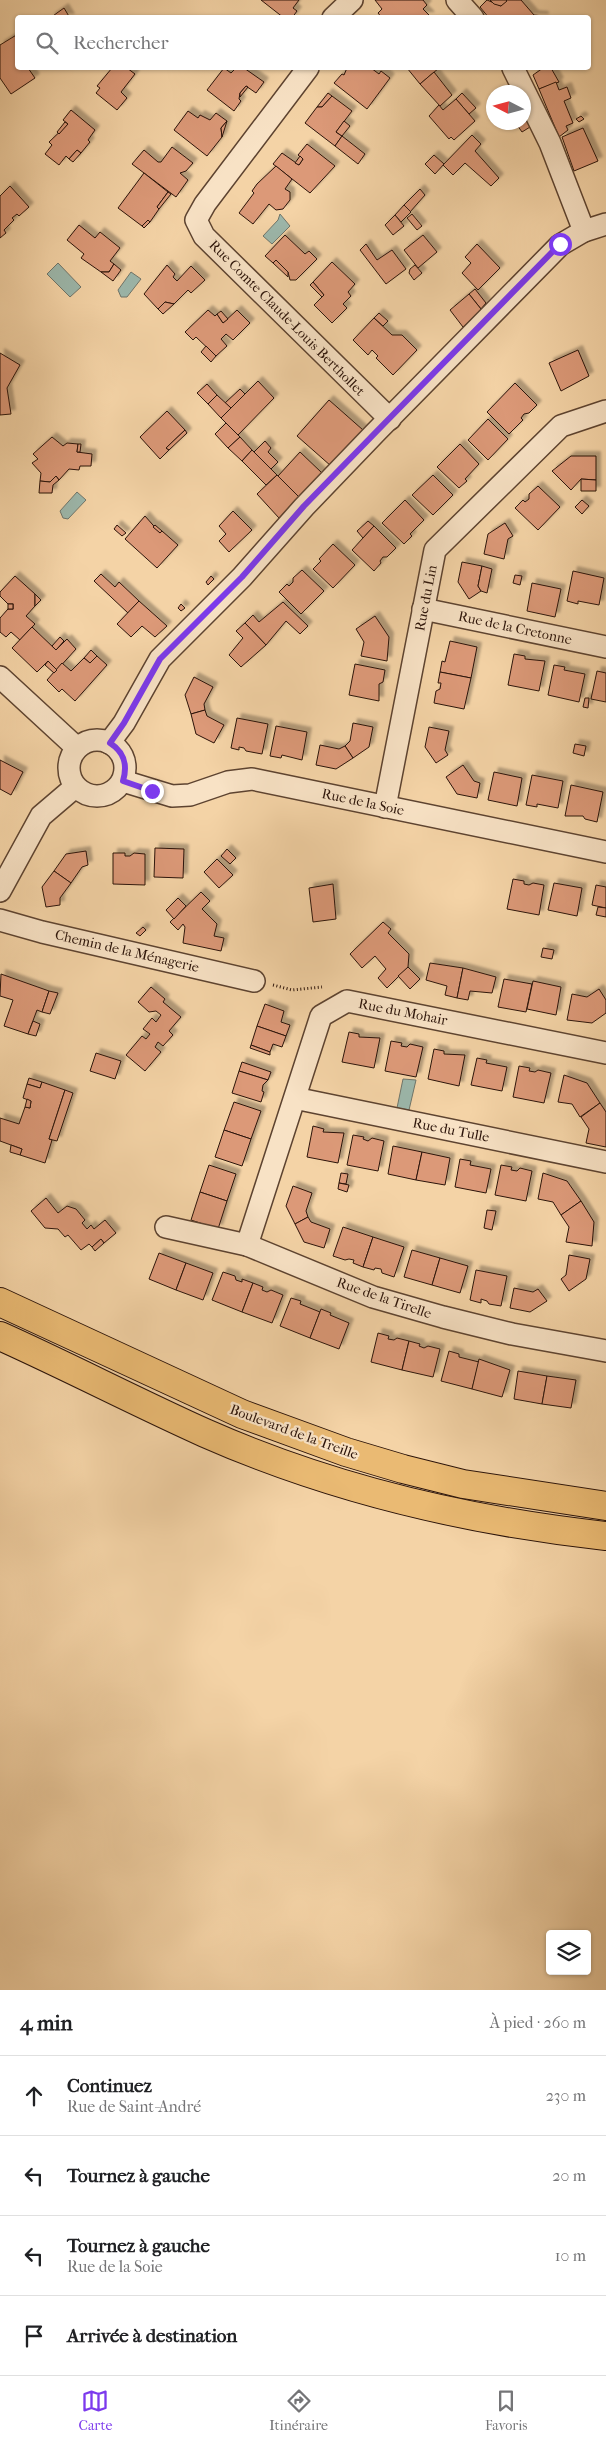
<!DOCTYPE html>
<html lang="fr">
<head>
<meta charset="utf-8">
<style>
  body { margin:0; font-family:"IM FELL French Canon",serif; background:#f6f6f6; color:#202124 }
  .controls { position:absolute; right:15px; bottom:15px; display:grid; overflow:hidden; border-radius:5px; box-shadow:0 1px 4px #0004 }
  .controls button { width:45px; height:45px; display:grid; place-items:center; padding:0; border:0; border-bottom:1px solid #e0e0e0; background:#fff; color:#202124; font:25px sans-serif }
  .compass { position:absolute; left:486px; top:85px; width:45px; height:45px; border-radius:50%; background:#fff; box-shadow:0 1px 4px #0004; rotate:276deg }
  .stop { position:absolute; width:15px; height:15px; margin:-11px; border:4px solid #7c3aed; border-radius:50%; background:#fff }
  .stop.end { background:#7c3aed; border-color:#fff; box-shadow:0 1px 5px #0008 }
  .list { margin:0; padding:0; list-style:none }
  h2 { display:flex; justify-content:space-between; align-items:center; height:65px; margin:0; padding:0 20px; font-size:21px }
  h2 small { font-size:16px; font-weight:400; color:#757577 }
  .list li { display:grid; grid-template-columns:32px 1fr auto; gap:15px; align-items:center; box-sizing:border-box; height:80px; padding:0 20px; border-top:1px solid #e0e0e0 }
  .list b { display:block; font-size:19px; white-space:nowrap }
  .list p { margin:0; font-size:16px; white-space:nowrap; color:#757577 }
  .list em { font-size:16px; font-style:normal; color:#757577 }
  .icon { flex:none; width:28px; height:28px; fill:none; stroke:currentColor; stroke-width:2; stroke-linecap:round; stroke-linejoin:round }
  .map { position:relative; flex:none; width:606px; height:1990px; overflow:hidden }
  .search { position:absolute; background:#fff; box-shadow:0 1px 4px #0004; left:15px; right:15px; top:15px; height:55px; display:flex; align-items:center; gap:12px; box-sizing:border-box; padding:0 18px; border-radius:5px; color:#757577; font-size:19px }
  .sheet { height:385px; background:#fff }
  nav { display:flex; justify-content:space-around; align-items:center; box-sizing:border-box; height:70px; border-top:1px solid #e0e0e0; background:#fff; font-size:14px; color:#757577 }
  nav a { display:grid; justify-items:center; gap:2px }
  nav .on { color:#7c3aed }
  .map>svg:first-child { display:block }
  .water { fill:#9cb7ab; stroke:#6f756a }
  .building { fill:#dc9978; stroke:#2b1309; filter:url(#shadow) }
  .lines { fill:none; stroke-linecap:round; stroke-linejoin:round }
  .minor-casing { stroke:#5d4330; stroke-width:24 }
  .primary-casing { stroke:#2b1309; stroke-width:30 }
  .path { stroke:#2b1309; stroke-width:3; stroke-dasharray:1 2.5; stroke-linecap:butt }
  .minor { stroke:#f8e2c5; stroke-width:21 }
  .primary { stroke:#eaba73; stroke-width:28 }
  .route { stroke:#7c3aed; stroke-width:6 }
  .labels { text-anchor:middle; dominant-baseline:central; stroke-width:4.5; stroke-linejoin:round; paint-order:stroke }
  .street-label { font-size:14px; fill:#2b1309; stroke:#f8e2c5 }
</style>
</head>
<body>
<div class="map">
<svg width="606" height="1990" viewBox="0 0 606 1990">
  <defs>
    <filter id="shadow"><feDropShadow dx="4.5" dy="-4.5" stdDeviation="1" flood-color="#0004"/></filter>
  </defs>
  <rect width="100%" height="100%" fill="#f4d3a6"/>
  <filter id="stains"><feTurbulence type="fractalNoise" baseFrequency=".004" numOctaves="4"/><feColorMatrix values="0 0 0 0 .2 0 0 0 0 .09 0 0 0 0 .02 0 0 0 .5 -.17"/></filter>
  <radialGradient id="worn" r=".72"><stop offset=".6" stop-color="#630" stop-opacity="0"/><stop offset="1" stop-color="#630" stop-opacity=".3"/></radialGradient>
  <g class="water">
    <polygon points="280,214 290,226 272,244 263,236 278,220"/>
    <polygon points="58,263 81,287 70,297 47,274"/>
    <polygon points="131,272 141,279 127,297 121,297 118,290"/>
    <polygon points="77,492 86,500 68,519 63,518 60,511"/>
    <polygon points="403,1079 416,1080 409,1110 397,1108"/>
  </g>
  <g class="building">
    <polygon points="261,0 299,0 293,8 297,11 292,18 284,18"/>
    <polygon points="375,0 423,0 427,5 423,9 430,16 382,18 378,13 382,9"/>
    <polygon points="487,0 501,6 506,0 521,0 534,15 544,16 544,18 489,18 480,7"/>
    <polygon points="490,0 506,0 507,1 501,6 494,4"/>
    <polygon points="64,8 70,18 50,18"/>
    <polygon points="18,34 18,68 28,68 35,78 11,94 0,78 0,45"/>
    <polygon points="112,68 127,68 135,74 121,92 127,98 117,110 96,93 100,88 97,86"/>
    <polygon points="224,68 231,73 236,68 244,68 264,82 256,93 246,86 240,93 239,99 241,101 234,111 207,90"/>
    <polygon points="347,68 371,68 379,74 381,71 390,78 367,109 334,83 342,74 344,75"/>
    <polygon points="407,68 439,68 420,84"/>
    <polygon points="543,68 551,68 559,82 539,89 533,75"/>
    <polygon points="434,72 452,95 440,106 420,84"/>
    <polygon points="556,82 559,90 567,87 571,98 564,101 573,123 566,126 568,130 559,137 539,89"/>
    <polygon points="246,86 248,87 240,97 240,93"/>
    <polygon points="328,93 332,96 322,107 317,107"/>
    <polygon points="462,93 476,108 469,114 456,99"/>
    <polygon points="332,96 352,111 336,132 342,136 335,146 305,123 317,107 322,107"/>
    <polygon points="456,99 475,121 454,140 451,137 449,139 429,116 439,105 443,110"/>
    <polygon points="71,110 95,130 88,140 90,142 81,153 77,150 69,159 66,156 59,165 45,154 52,145 49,142 68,124 63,120"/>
    <polygon points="188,111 198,118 200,115 210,120 216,113 227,121 221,128 222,137 207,156 174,130"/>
    <polygon points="524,112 530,127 522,132 517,125 515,127 512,122 524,122"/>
    <polygon points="581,116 584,119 579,122 576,119"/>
    <polygon points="227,121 222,137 221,128"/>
    <polygon points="344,121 350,126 342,136 336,132"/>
    <polygon points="65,122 68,124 59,134 57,132"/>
    <polygon points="583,128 598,161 574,171 562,137"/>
    <polygon points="472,135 481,144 475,151 499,178 491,186 465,163 453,175 443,165"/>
    <polygon points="342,136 365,154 358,164 335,146"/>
    <polygon points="307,144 335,166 310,193 273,164 282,153 299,165 303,159 298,155"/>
    <polygon points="172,147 193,163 186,171 180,173 188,180 176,197 132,164 144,150 158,162 161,162"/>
    <polygon points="77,150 81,153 73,162 69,159"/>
    <polygon points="434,155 444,164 435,174 425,164"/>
    <polygon points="300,156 303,159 299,165 295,163"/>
    <polygon points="276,166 292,179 285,189 290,192 290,200 283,209 276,210 269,204 253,224 239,213 254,193 252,191 257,184"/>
    <polygon points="144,173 168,192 157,207 159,209 150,222 148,220 142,226 118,208"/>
    <polygon points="10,186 29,207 19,216 17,214 12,218 14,220 4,230 6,233 0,238 0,196"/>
    <polygon points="420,189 425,195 410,212 404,205"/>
    <polygon points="168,192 171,194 159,209 157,207"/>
    <polygon points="404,205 411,212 401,222 395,215"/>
    <polygon points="412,214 422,226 417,230 407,218"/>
    <polygon points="395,215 404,226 393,235 385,225"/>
    <polygon points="148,220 150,222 144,228 142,226"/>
    <polygon points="79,225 95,238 100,232 120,248 110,261 114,264 109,272 101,272 81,258 84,254 67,240"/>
    <polygon points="285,235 305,254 309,251 317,259 296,280 290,280 288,272 276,260 273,263 265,256"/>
    <polygon points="423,235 437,252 418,268 404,250"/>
    <polygon points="366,244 377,260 392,250 406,269 386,284 360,250"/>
    <polygon points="477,244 500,268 478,290 462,273 471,263 465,257"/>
    <polygon points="276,260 288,272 288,277 273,263"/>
    <polygon points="332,262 355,284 348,292 351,296 343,304 347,308 332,323 314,305 324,295 313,282"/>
    <polygon points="114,264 121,270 113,281 101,272 109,272"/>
    <polygon points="167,265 175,274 173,277 177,281 191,266 205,280 191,293 188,290 174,304 165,302 158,309 144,294"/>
    <polygon points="415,265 422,273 414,280 409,273 410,269"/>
    <polygon points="313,282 324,295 322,297 310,285"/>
    <polygon points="475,289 486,303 481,309 469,294"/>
    <polygon points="469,294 481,309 463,327 450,310"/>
    <polygon points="165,302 174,304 163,314 158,309"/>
    <polygon points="208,310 215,316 217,314 223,323 237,310 250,323 233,340 226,334 221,339 227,346 216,356 196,337 193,340 185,332"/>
    <polygon points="221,311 228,319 223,323 217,314"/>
    <polygon points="379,313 388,321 383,326 374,318"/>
    <polygon points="374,318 392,335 402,335 417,350 393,375 376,358 378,356 372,350 368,355 353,340"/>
    <polygon points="206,346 216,356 211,362 201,352"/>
    <polygon points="578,350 589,376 561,391 549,363"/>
    <polygon points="0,353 20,365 7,388 11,414 0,415"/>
    <polygon points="258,381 274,398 238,435 221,418"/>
    <polygon points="515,383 537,405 529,413 524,414 521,418 523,420 509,434 487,412"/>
    <polygon points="207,384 217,395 208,404 197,393"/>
    <polygon points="240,389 245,394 231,408 225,403"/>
    <polygon points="217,395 231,408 221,418 208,404"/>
    <polygon points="329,400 363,430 331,466 297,436"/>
    <polygon points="167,411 185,430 166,448 169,450 160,459 140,437"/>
    <polygon points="488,419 508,439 488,460 468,440"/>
    <polygon points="226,423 240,437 228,448 215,434"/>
    <polygon points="185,430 187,433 169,450 166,448"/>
    <polygon points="52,437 63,446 67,443 78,444 77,452 92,454 91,466 80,466 79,470 69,469 59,480 56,476 50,482 40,481 41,473 32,463 38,459 33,454"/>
    <polygon points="240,437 252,450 242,461 228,448"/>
    <polygon points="265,441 271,448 268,452 278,462 271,469 254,452"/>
    <polygon points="78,444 81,444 80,452 77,452"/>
    <polygon points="460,444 479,464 465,479 467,481 459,488 437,467"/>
    <polygon points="252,450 277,475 266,485 242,461"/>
    <polygon points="300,452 322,473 299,497 278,476"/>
    <polygon points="571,456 596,456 596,480 581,479 571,490 552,471"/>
    <polygon points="277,475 299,497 279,518 257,494"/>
    <polygon points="433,475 453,495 433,515 412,495"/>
    <polygon points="56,476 59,480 53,485 52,493 39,493 40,481 50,482"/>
    <polygon points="581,479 596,480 596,491 581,491"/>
    <polygon points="538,486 560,507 538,530 515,508 523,500 525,502 529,499 529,494"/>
    <polygon points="405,500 424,520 410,534 412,536 404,544 382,523"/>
    <polygon points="582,500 589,506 582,514 575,507"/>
    <polygon points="233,511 252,530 229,552 219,541 226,534 219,526"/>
    <polygon points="145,516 160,533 162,531 178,545 157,568 125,539"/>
    <polygon points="368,521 374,526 363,538 357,531"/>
    <polygon points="505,523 513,536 508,539 504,559 484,554 488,534"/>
    <polygon points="117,525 126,533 122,536 114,529"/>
    <polygon points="155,525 162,531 160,533 153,527"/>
    <polygon points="374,526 396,548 387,557 383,557 380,561 381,563 374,571 352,550"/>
    <polygon points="333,544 355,565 333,588 313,569 321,561 319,559"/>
    <polygon points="462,562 482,566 478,586 481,591 469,599 458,582"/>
    <polygon points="482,566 492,569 487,593 481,591 478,586"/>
    <polygon points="302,570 324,591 301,614 279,592 287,584 289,586 293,582 293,578"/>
    <polygon points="573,571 604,578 599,605 578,601 578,604 567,601"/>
    <polygon points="101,574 115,587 119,582 139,601 128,613 94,581"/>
    <polygon points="515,575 522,576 520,585 513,583"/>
    <polygon points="15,576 35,594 35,606 26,616 35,624 20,640 11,632 6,637 0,632 0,618 8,609 13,609 13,604 8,604 0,596 0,592"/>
    <polygon points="211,576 214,579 208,585 206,582"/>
    <polygon points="532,583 561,589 555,617 527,611"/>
    <polygon points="35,594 41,600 35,606"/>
    <polygon points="139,601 167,626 155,637 142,626 131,637 117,624"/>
    <polygon points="283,602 308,626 300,634 286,621 266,645 245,623 253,615 259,622"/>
    <rect x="8" y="604" width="5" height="5"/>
    <polygon points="181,604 185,608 181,611 178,608"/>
    <polygon points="375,616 389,637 387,661 361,656 364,642 356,629"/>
    <polygon points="245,623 266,645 241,667 229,655 243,638 236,631"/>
    <polygon points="32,627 56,650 67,639 76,649 57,670 48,661 37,672 12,648"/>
    <polygon points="60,637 64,641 56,650 52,646"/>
    <polygon points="450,641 477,647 471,678 440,672 442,661 445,662"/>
    <polygon points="91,650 97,656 90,663 84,658"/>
    <polygon points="514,654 525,656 525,659 545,661 539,691 508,685"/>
    <polygon points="97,656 107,665 75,701 62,689 59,692 47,680 62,663 71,671 84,658 90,663"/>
    <polygon points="48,661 57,670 54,673 45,665"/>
    <polygon points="355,664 385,670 383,682 379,684 379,701 349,695"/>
    <polygon points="554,665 565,667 564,670 585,674 579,702 548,695"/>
    <polygon points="597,671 606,673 606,702 591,699"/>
    <polygon points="440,672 471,678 464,709 434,703 436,691 440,689 441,683 438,683"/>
    <polygon points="194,677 213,687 204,704 205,710 191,714 185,695"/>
    <polygon points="585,698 589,698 588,708 583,707"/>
    <polygon points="205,710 207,716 224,725 214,743 196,734 191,714"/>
    <polygon points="237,718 268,724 262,754 246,751 244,748 239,747 239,750 231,748"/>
    <polygon points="353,723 373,727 369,747 353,758 345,746 350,741"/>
    <polygon points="276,726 307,732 302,760 282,755 281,758 270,756"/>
    <polygon points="429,727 449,731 445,750 448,755 436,763 425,747"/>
    <polygon points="575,744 586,746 584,756 573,753"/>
    <polygon points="320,745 339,749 345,746 353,758 336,769 316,765"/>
    <polygon points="0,760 23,772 11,795 0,789"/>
    <polygon points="463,765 474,781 480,783 477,798 457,794 446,777"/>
    <polygon points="494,772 522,778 517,806 488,800"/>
    <polygon points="532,775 563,781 558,808 537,804 537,807 526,805"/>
    <polygon points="571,785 603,792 597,822 585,819 583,816 565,816"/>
    <polygon points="155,848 184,849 183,878 154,877"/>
    <polygon points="227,849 236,858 230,864 221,856"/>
    <polygon points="86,851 88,865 82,867 71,883 54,871 66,854"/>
    <polygon points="113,853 125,853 125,856 130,856 134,853 145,854 145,885 113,884"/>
    <polygon points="217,859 233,875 219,888 204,872"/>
    <polygon points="54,871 71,883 60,898 60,905 46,907 42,887"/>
    <polygon points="513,879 524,881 524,884 529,885 533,883 544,885 539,915 507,909"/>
    <polygon points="554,883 582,888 577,916 548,910"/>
    <polygon points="333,884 336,919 313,922 309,888"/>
    <polygon points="596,885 606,887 606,908 592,905"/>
    <polygon points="201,892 210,901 202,909 217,924 214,936 224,938 221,951 183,943 185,927 183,924 178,930 170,922"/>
    <polygon points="178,898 186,906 174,919 166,910"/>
    <polygon points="598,907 606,908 606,917 596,915"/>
    <polygon points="383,922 391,929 388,933 409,954 408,967 387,988 378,978 386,969 375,956 362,968 350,954"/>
    <polygon points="143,927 146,930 140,936 136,933"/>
    <polygon points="543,948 554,950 552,959 541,957"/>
    <polygon points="430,963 463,968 457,998 445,995 447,986 426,980"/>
    <polygon points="408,967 420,979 410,989 398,976"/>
    <polygon points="463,968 496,977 492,993 470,991 468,1000 457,998"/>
    <polygon points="1,974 49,991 42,1012 37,1010 28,1034 4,1026 13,1000 0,996"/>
    <polygon points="504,979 532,984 526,1012 498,1007"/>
    <polygon points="533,981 561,987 556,1015 527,1009"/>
    <polygon points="151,987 165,999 163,1002 181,1017 169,1031 173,1035 163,1046 158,1042 155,1047 161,1052 145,1071 126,1055 142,1036 146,1039 150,1034 143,1029 152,1018 156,1022 161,1015 156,1011 149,1012 138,1002"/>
    <polygon points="599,989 606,1000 606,1013 592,1023 567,1020 572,994 587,997"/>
    <polygon points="49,991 58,993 50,1014 42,1012"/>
    <polygon points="265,1004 284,1011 281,1022 290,1025 286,1036 257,1026"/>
    <polygon points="33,1021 40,1024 36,1036 28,1034"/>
    <polygon points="257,1026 286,1036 282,1047 273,1044 270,1052 251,1045"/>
    <polygon points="349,1032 359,1034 359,1037 380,1038 374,1068 342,1062"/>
    <polygon points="391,1041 402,1043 401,1046 407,1047 410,1044 423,1047 416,1077 385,1071"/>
    <polygon points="251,1045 270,1052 270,1055 250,1048"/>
    <polygon points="434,1049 444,1051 444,1054 465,1055 459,1086 428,1079"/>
    <polygon points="96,1053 121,1061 115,1079 90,1071"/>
    <polygon points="477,1058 487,1060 486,1063 507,1067 502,1091 471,1085"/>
    <polygon points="242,1062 271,1072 268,1080 239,1071"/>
    <polygon points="519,1066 530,1068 529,1071 535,1072 538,1070 551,1073 544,1103 513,1097"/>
    <polygon points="239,1071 268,1080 263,1085 262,1091 264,1092 261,1102 232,1093"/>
    <polygon points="564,1075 587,1083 600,1103 580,1117 572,1104 558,1102"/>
    <polygon points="29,1078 42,1082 40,1088 27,1084"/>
    <polygon points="42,1082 65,1090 49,1139 52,1140 45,1163 20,1155 22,1149 0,1141 0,1118 19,1124 25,1107 30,1108 31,1101 23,1098 27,1084 40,1088"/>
    <polygon points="65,1090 73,1093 57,1141 49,1139"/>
    <polygon points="27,1099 31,1101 30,1108 25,1107"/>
    <polygon points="234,1102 261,1111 251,1139 224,1130"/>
    <polygon points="600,1103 606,1112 606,1147 586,1143 589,1129 581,1117"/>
    <polygon points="313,1126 324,1129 323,1132 344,1133 338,1163 307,1157"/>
    <polygon points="224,1130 251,1139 242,1166 215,1157"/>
    <polygon points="353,1135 364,1137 363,1139 368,1141 372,1138 384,1141 378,1171 347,1165"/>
    <polygon points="11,1145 22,1149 20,1155 10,1152"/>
    <polygon points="393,1146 422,1152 416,1180 388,1174"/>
    <polygon points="422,1152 450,1158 445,1185 416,1180"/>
    <polygon points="460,1159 471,1161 470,1165 491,1169 486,1193 455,1187"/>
    <polygon points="209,1165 236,1174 227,1201 200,1192"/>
    <polygon points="501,1165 512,1167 511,1170 517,1171 520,1168 532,1171 526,1201 495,1195"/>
    <polygon points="341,1173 348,1174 346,1184 339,1183"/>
    <polygon points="543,1173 567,1181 581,1201 561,1215 553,1202 538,1199"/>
    <polygon points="339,1183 349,1185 347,1192 338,1189"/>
    <polygon points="293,1186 312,1193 306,1211 308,1217 295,1224 286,1206"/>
    <polygon points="200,1192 227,1201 218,1229 191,1220"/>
    <polygon points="46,1198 58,1213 67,1206 76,1209 85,1220 82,1223 87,1229 91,1225 94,1229 105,1220 116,1233 104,1243 101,1239 92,1247 89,1244 81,1250 68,1235 65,1237 58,1229 45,1228 31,1211"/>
    <polygon points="581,1201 594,1222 592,1246 566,1242 569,1227 561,1215"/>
    <polygon points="487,1210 496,1211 492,1230 484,1228"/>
    <polygon points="308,1217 311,1222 330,1229 324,1248 304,1242 295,1224"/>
    <polygon points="343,1227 373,1237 363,1267 353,1263 354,1260 349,1259 345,1260 333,1256"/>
    <polygon points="373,1237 404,1247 394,1277 382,1273 381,1269 375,1268 374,1270 363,1267"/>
    <polygon points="101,1239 104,1243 95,1251 92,1247"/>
    <polygon points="412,1250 440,1258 432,1285 404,1277"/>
    <polygon points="159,1253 186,1263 176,1290 149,1279"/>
    <polygon points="569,1255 590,1259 586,1279 569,1291 561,1279 566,1275"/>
    <polygon points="440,1258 468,1266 460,1293 432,1285"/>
    <polygon points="186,1263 213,1273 203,1300 176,1290"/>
    <polygon points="476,1270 507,1276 501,1306 489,1304 487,1301 481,1299 481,1303 470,1300"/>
    <polygon points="223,1272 235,1276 236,1280 242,1282 242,1279 253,1283 242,1312 212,1300"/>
    <polygon points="253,1283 263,1287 262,1290 267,1292 271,1290 283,1295 272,1323 242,1312"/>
    <polygon points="514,1288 533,1292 538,1289 547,1301 530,1312 510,1308"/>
    <polygon points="291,1298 301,1301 300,1304 320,1312 310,1338 280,1326"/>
    <polygon points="321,1309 331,1313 330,1315 349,1323 339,1349 310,1338"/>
    <polygon points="378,1333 389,1336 388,1339 394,1340 397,1338 409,1341 402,1370 371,1362"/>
    <polygon points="409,1341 420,1344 419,1346 424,1348 428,1346 440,1349 433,1377 402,1370"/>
    <polygon points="449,1351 459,1354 459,1357 479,1362 472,1389 441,1381"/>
    <polygon points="479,1359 510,1370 502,1397 472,1389"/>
    <polygon points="518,1371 547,1376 542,1404 514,1399"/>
    <polygon points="547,1376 576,1380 571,1408 542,1404"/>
  </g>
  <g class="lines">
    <defs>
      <g id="minor">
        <polyline points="457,0 473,18"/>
        <polyline points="333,18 352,0"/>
        <polyline points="308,68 205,204 196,220 204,236 390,419"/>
        <polyline points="513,68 550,143 584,231"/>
        <polyline points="423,609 606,647"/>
        <polyline points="0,677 77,748"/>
        <circle cx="97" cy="768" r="28"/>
        <polyline points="109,743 124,723 160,659 242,577 304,507 376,432 560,245 584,231 606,224"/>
        <polyline points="123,781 172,796 190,795 228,782 252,779 606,852"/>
        <polyline points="385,807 435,550 561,426 606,411"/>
        <polyline points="0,891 41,816 75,787"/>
        <polyline points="0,920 42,932 254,981"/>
        <polyline points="296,1097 304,1100 606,1162"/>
        <polyline points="166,1227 247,1245 373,1297 443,1317 512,1334 606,1351"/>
        <polyline points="247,1245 321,1016 347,1001 606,1053"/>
      </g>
      <g id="primary">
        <polyline points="0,1302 242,1414 346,1452 403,1469 463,1484 606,1506"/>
        <path d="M0 1336C69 1367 136 1402 205 1433 332 1489 468 1521 606 1536"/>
      </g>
    </defs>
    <use href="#minor" class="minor-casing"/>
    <use href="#primary" class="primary-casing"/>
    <polyline class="path" points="273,985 292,990 322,987"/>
    <use href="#minor" class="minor"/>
    <use href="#primary" class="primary"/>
  </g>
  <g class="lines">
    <path class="route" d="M152 791 123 781C128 764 124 752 110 743L124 723 160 659 242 577 304 506 376 432 560 244"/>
  </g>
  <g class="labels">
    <g class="street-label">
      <text transform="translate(287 318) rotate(45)">Rue Comte Claude-Louis Berthollet</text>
      <text transform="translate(426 598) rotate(-79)">Rue du Lin</text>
      <text transform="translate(515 628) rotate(12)">Rue de la Cretonne</text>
      <text transform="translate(363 802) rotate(12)">Rue de la Soie</text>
      <text transform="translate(127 951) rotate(13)">Chemin de la Ménagerie</text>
      <text transform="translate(403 1012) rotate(11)">Rue du Mohair</text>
      <text transform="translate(451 1130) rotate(11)">Rue du Tulle</text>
      <text transform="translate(384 1298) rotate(19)">Rue de la Tirelle</text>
      <text transform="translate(294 1432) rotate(20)">Boulevard de la Treille</text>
    </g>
  </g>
  <rect width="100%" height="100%" filter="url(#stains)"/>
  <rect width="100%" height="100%" fill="url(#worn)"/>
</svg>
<div class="controls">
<button><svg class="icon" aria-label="layers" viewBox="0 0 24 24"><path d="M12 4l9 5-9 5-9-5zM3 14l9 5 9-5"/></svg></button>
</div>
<svg class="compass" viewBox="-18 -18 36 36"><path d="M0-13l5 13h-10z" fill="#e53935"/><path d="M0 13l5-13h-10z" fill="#757577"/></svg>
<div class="stop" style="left:560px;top:244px"></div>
<div class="stop end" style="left:152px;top:791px"></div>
<div class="search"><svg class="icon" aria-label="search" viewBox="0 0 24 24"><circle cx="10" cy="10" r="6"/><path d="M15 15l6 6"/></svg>Rechercher</div>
</div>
<section class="sheet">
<h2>4 min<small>À pied · 260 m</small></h2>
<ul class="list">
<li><svg class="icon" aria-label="ahead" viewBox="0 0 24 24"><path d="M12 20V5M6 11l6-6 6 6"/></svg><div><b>Continuez</b><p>Rue de Saint-André</p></div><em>230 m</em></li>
<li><svg class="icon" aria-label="left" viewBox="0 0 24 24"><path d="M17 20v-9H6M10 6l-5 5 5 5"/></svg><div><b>Tournez à gauche</b></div><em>20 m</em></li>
<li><svg class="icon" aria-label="left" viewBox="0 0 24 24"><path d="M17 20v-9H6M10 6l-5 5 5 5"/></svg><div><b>Tournez à gauche</b><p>Rue de la Soie</p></div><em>10 m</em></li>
<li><svg class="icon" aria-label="arrive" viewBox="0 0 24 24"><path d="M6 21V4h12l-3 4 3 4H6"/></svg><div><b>Arrivée à destination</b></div></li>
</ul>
</section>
<nav>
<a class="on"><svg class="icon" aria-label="map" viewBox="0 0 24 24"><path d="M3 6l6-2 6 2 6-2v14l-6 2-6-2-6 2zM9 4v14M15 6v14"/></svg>Carte</a>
<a><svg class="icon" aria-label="directions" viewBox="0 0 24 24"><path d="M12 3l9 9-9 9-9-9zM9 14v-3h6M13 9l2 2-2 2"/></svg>Itinéraire</a>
<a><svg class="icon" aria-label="saved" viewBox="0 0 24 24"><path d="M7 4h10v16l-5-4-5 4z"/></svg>Favoris</a>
</nav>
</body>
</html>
